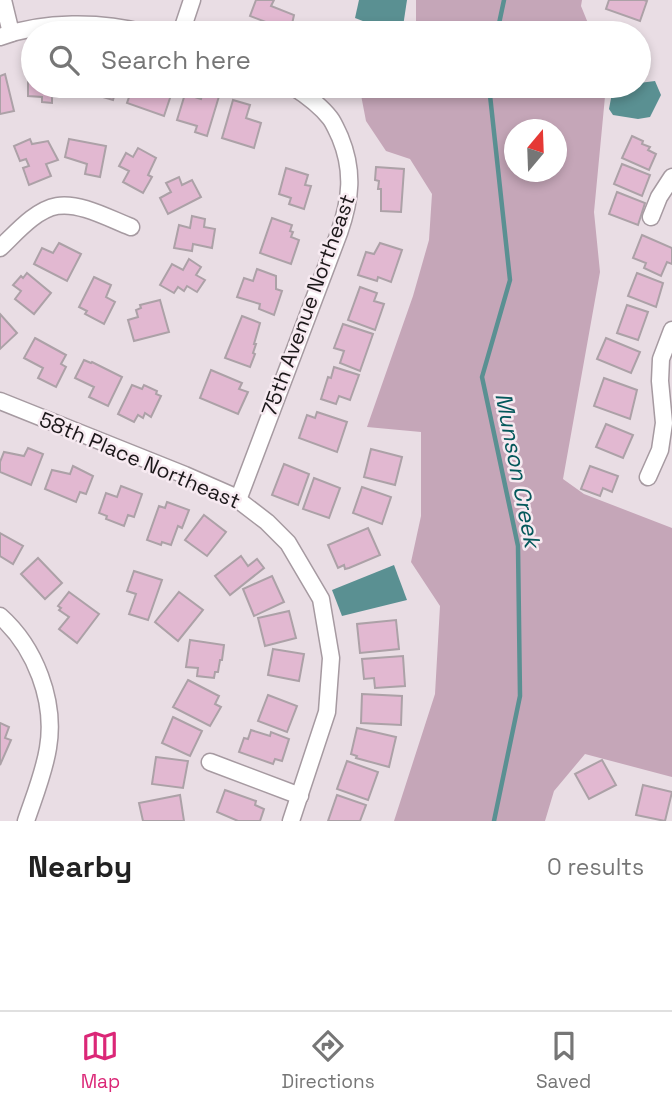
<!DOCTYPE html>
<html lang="en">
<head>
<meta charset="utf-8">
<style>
  body { margin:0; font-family:"Space Grotesk",sans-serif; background:#f6f6f6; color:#222 }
  .compass { position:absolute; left:504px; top:119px; width:63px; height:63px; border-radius:50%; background:#fff; box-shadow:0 4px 10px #0003; rotate:19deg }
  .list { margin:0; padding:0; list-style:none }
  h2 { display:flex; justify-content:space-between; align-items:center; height:91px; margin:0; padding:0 28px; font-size:30px }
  h2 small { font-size:23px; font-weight:400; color:#767676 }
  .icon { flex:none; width:38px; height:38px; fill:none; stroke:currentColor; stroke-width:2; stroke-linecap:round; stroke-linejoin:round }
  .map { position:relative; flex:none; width:672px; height:821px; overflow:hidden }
  .search { position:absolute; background:#fff; box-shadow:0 4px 10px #0003; left:21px; right:21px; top:21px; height:77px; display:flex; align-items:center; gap:18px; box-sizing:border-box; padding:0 24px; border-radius:38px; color:#767676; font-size:26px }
  .sheet { height:189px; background:#fff }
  nav { display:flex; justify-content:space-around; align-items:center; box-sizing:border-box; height:98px; border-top:2px solid #e0e0e0; background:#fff; font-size:19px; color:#767676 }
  nav a { display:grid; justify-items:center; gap:4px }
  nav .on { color:#db2777 }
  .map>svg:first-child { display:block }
  .green { fill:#c5a6b8; fill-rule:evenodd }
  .water { fill:#5a9092 }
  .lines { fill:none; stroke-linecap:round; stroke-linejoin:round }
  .stream { stroke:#5a9092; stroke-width:4.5 }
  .building { fill:#e2b8d1; stroke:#aca1a7; stroke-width:2 }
  .minor-casing { stroke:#a69aa1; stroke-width:19 }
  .minor { stroke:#fff; stroke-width:16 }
  .labels { text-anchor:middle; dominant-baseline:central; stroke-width:5; stroke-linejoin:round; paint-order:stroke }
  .street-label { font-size:21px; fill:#1c181a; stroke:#f7eaf1 }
  .water-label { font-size:23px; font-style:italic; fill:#04585b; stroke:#f7eaf1 }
</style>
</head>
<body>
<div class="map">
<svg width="672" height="821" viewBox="0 0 672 821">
  <rect width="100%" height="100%" fill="#e9dde4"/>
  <g class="green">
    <polygon points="416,0 582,0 581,6 592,33 412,33 416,22"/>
    <path d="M365 86H606L594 212 600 272 563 479 584 494 672 528V777L585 754 554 791 545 821H394L435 694 440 606 411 562 421 516V432L367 427 413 296 429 240 432 194 410 159 386 151 366 121 361 95ZM514 130H556V172H514Z"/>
  </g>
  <g class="water">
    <polygon points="359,0 407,0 402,33 394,33 355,18"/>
    <polygon points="655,81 661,95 650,117 638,119 613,115 609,109 612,93 631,86 639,86 639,83"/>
    <polygon points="394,565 407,600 342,616 332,590"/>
  </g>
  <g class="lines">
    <g class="stream">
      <polyline points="497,33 504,0"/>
      <polyline points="489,86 510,280 482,377 518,546 520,696 494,821"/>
    </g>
  </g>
  <g class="building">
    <polygon points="256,0 274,0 271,6 294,15 290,33 255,33 258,26 264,28 266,22 250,16"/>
    <polygon points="609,0 644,0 647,1 640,21 606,9"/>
    <polygon points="5,74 14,111 0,114 0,76"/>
    <polygon points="28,74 33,74 33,86 63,86 62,97 52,96 52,103 42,102 42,97 28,96"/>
    <polygon points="81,86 117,86 113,100 79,90"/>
    <polygon points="133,86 174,86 164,116 127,103"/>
    <polygon points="204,88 220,93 207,136 195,132 197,126 177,120 185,94 201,99"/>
    <polygon points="233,100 250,105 246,118 261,123 254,148 222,138"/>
    <polygon points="632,136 643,141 642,144 650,147 648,150 656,154 649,170 622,158"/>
    <polygon points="30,139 32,144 48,141 58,160 46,164 51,176 29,185 23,168 29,166 26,159 20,161 14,146"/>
    <polygon points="69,139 106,146 100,177 85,174 87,164 65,157"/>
    <polygon points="138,148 156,158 148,175 152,177 143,193 123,182 129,171 119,166 126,153 133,157"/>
    <polygon points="622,164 650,175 642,196 614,184"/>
    <polygon points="376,167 404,169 401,212 381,211 381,189 378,189 379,181 375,180"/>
    <polygon points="286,168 308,175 305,185 311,186 304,209 289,204 291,198 279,194"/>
    <polygon points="179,177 182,185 192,180 201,197 168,214 160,198 171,192 166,183"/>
    <polygon points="617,192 645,203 638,225 609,214"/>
    <polygon points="192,216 205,219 204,227 215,229 212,248 193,244 192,251 174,248 179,225 190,228"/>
    <polygon points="272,218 292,225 290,231 293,232 291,237 299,240 291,264 260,253"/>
    <polygon points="642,235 672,248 672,264 667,262 661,276 644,268 646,263 633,258"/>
    <polygon points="59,243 81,254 67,281 34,264 42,248 53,253"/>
    <polygon points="380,243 402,250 391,282 378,277 377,281 358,275 366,252 374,254"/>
    <polygon points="189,259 201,267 196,275 205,280 197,292 187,286 184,291 178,287 174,293 160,285 172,264 183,270"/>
    <polygon points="257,269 276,276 276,289 282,291 274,315 259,309 260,304 237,297 244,278 253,281"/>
    <polygon points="27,273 51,293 34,314 15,299 21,291 13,285 21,276 23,278"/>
    <polygon points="637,273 663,283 656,307 628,296"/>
    <polygon points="94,277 111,285 106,297 115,302 104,324 85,314 87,311 79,307"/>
    <polygon points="360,287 377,293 374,301 384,304 375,330 348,320"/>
    <polygon points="160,300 169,332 134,341 128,320 138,317 136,310 141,308 140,305"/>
    <polygon points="627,305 648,312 638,340 617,333"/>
    <polygon points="0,314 17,333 0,349"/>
    <polygon points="242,316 260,323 254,344 256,344 253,353 255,354 250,367 225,358"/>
    <polygon points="343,324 373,334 360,371 340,363 344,351 334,348"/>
    <polygon points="35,338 66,355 61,364 66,367 56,387 38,378 43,368 24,358"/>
    <polygon points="606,338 640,352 631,373 597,359"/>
    <polygon points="84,360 91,363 92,362 122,377 108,406 89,397 94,387 75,378"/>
    <polygon points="334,367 359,375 350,400 339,396 336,404 321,399 328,377 331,378"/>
    <polygon points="211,370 242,383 239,389 248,392 238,414 200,398"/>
    <polygon points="604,378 637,390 630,419 594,406"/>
    <polygon points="132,385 142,389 144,385 157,391 156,394 161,396 151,417 145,413 143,418 138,415 134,422 118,414"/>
    <polygon points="317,412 347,422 337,452 299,438 307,415 315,418"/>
    <polygon points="606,424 633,435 623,458 596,447"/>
    <polygon points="28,448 43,454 31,485 0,472 0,462 4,452 24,456"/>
    <polygon points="371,449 402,457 395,485 364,477"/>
    <polygon points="284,464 309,474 298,505 272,495"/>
    <polygon points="73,466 93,476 86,494 80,492 76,502 45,489 52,470 70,474"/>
    <polygon points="590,466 618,476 612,492 603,488 600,496 581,489"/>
    <polygon points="314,478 340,488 329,518 303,509"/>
    <polygon points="121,486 142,494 134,517 128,515 124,526 106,519 107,516 99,513 106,493 117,497"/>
    <polygon points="362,487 391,497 382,524 353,513"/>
    <polygon points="167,502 189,510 182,528 178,526 171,545 162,542 161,545 147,540 159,506 165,508"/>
    <polygon points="204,515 226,532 207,556 185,540"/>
    <polygon points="368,528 380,555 349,568 345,569 344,565 338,568 328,545"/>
    <polygon points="0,533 23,546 13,564 0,556"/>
    <polygon points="241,556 248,566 257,559 264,568 230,595 215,576"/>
    <polygon points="38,558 62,583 45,599 21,574"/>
    <polygon points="134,571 162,580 148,620 129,614 136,594 127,591"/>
    <polygon points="272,576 284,602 254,616 243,589"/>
    <polygon points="69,592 99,614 77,643 59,629 69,617 59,610 61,608 58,606"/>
    <polygon points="179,592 203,610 178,641 155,622"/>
    <polygon points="289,611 296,638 265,646 258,618"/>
    <polygon points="396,620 399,649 360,653 357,624"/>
    <polygon points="190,640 224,645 222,660 220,660 218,672 215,672 214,678 197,676 198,668 186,667"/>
    <polygon points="273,649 304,654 299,681 268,675"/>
    <polygon points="403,656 405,686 375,688 374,678 364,679 362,659"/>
    <polygon points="188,680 219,696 215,704 221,707 210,726 173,707"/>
    <polygon points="362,694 402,696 401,725 361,723"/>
    <polygon points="268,695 297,706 287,732 258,721"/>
    <polygon points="173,717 202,731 190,756 162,743"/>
    <polygon points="0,723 9,727 5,738 11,740 0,765"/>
    <polygon points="357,728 396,737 389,767 356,758 357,756 351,754"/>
    <polygon points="251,730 270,736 271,732 289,739 282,761 275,759 273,764 239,752 244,738 248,739"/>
    <polygon points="156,757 188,761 183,788 152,784"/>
    <polygon points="602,760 616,785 589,799 575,774"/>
    <polygon points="347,761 378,772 368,800 337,789"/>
    <polygon points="643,785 672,792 665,821 636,815"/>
    <polygon points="225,790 256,801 255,805 264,809 260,821 238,821 217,812"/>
    <polygon points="180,795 184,821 143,821 139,803"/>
    <polygon points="337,795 366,805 360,821 328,821"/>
  </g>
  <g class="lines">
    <defs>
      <g id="minor">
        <polyline points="3,0 11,33"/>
        <polyline points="181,33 192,0"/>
        <path d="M0 37C43 21 101 21 145 33"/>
        <polyline points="651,217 659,197 672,177"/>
        <path d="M0 248C16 233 35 210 57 206 80 202 110 219 131 227"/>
        <polyline points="0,401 185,475 233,496 267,522 288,543 321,599 331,658 327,712 291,821"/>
        <polyline points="648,477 660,450 664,423 660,381 661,359 672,330"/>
        <path d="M238 500 339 233C351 199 354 171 340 137 337 131 334 123 330 118 320 105 306 95 292 86"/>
        <path d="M0 616C35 647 56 701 48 748 44 773 34 797 26 821"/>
        <polyline points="210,762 300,796"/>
      </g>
    </defs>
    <use href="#minor" class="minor-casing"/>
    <use href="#minor" class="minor"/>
  </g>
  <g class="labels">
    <g class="street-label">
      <text transform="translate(308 305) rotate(-70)">75th Avenue Northeast</text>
      <text transform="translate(140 460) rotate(23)">58th Place Northeast</text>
    </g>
    <g class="water-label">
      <text transform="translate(518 470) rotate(79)">Munson Creek</text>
    </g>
  </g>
</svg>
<svg class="compass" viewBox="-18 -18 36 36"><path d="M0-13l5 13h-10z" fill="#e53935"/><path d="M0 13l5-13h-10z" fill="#767676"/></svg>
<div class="search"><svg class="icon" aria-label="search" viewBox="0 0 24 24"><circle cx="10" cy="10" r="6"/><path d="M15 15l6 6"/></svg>Search here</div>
</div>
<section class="sheet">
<h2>Nearby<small>0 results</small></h2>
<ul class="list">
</ul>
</section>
<nav>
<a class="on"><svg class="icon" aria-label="map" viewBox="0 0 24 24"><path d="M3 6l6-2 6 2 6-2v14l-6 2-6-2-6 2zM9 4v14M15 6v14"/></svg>Map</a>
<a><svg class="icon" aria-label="directions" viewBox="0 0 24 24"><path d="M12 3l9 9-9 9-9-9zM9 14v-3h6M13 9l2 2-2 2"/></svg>Directions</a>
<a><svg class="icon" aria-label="saved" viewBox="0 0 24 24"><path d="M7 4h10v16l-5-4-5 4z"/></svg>Saved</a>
</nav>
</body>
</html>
